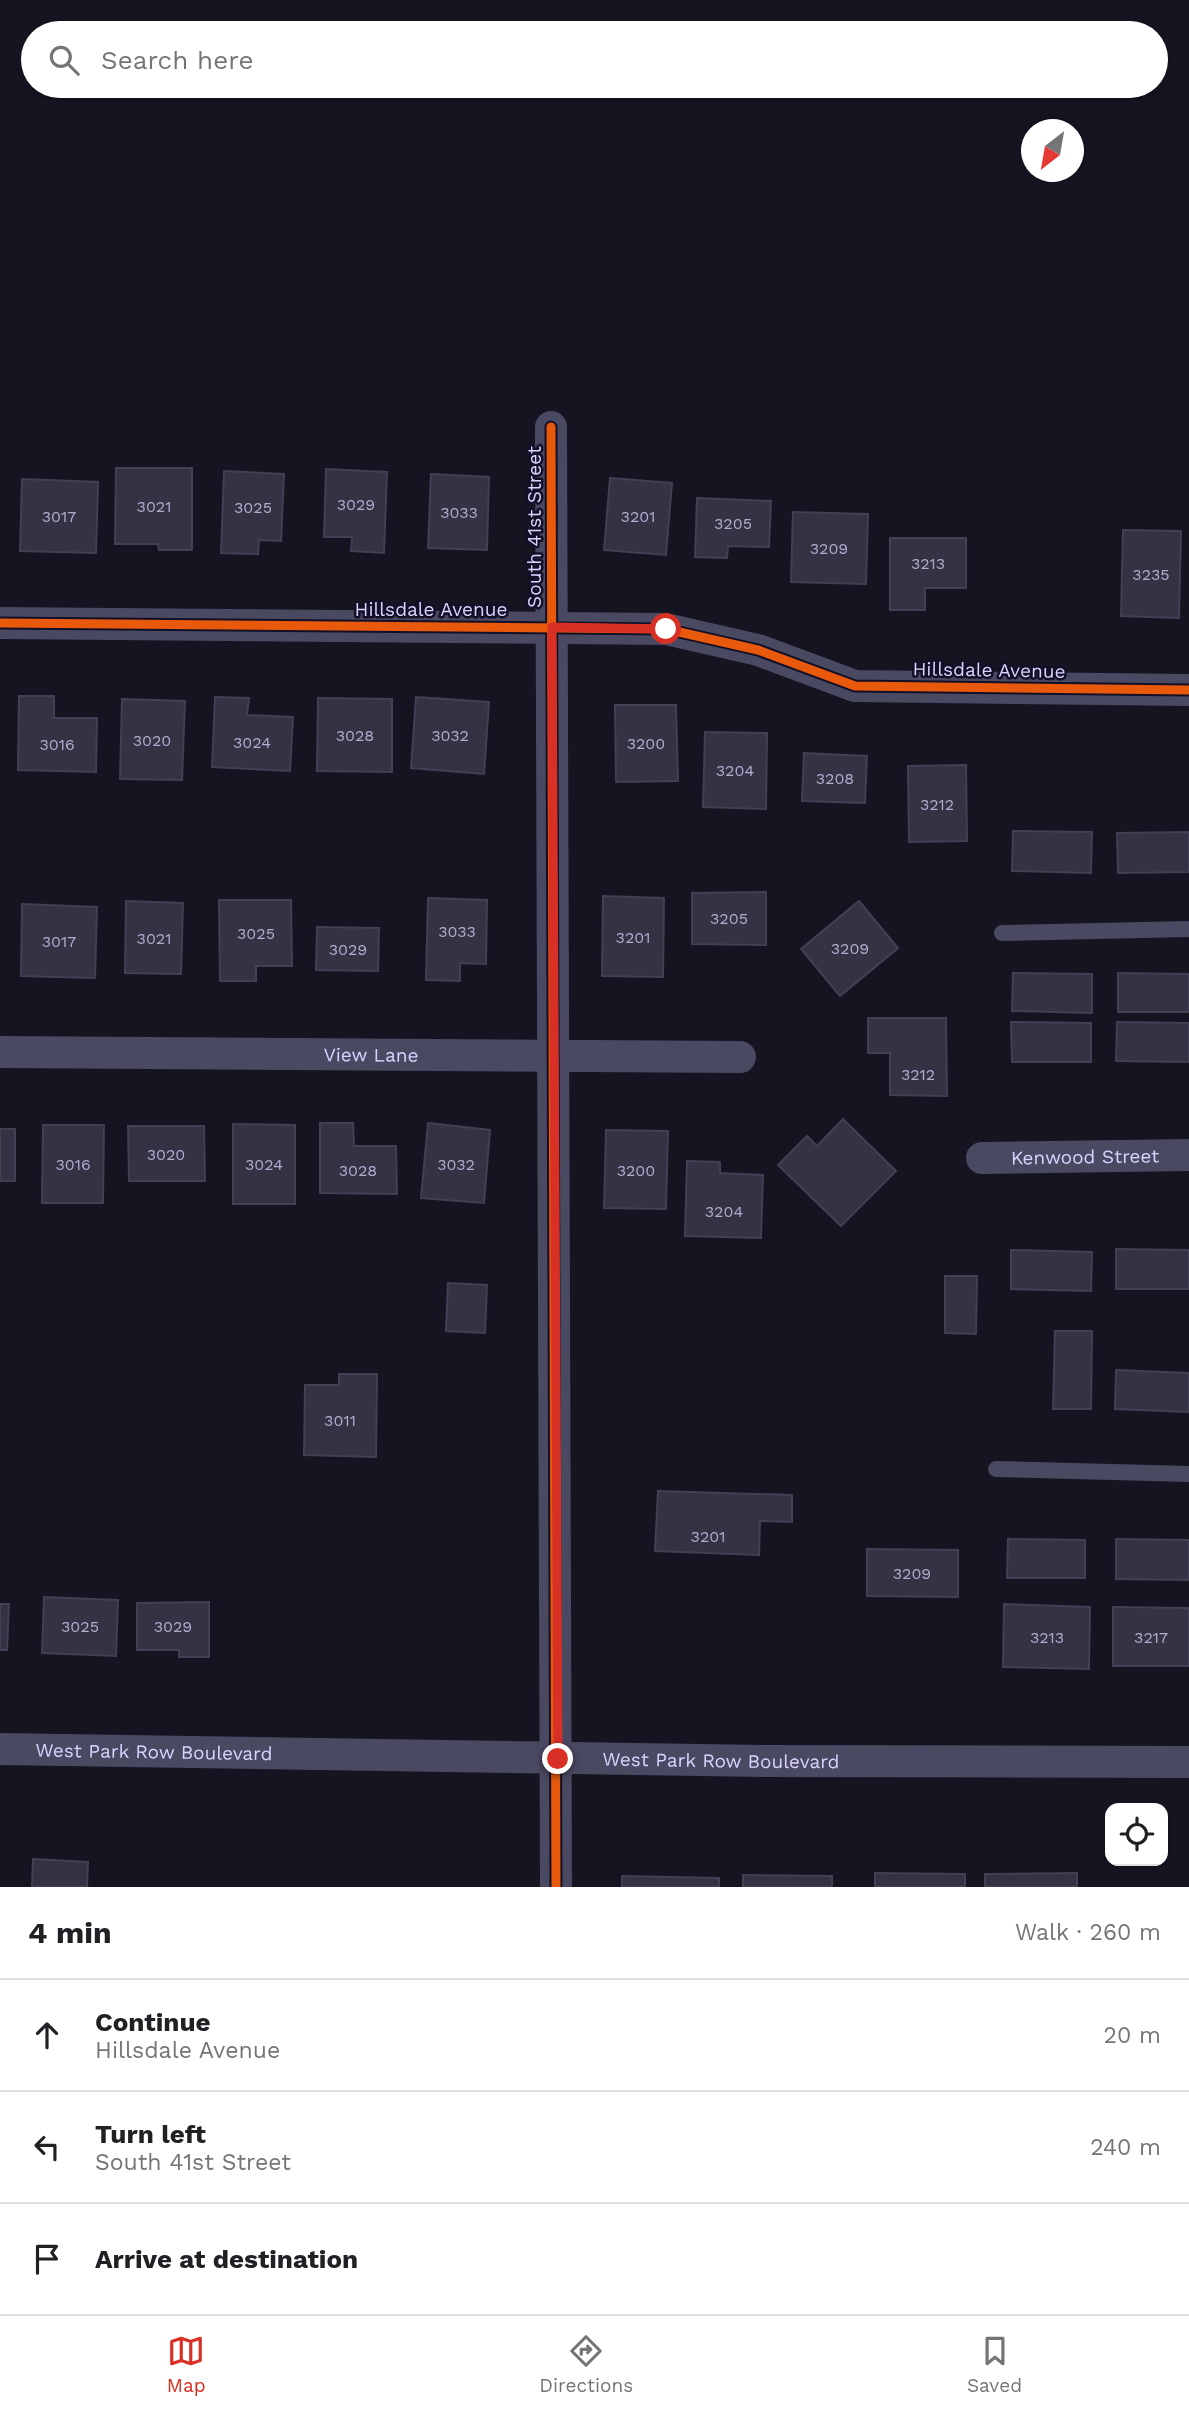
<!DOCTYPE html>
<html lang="en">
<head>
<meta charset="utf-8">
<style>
  body { margin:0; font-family:"Work Sans",sans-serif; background:#f6f6f6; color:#202124 }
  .controls { position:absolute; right:21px; bottom:21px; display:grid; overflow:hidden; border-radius:14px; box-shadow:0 2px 5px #0004 }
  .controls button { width:63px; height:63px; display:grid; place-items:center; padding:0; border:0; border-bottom:2px solid #e0e0e0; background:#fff; color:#202124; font:35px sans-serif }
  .compass { position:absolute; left:1021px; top:119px; width:63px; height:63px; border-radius:50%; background:#fff; box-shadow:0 2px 5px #0004; rotate:211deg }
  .stop { position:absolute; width:21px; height:21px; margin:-16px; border:5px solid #d93025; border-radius:50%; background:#fff }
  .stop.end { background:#d93025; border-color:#fff; box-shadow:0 2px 7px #0008 }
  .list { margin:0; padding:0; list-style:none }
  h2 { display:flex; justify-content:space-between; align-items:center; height:91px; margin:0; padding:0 28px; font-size:30px }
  h2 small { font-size:23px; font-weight:400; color:#757577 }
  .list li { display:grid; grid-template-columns:46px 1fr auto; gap:21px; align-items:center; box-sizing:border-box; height:112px; padding:0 28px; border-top:2px solid #e0e0e0 }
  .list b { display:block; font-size:26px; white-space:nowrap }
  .list p { margin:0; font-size:23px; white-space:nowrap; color:#757577 }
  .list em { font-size:23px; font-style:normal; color:#757577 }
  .icon { flex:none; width:38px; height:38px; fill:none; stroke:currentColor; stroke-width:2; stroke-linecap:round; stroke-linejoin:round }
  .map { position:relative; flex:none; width:1189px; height:1887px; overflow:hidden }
  .search { position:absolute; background:#fff; box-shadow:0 2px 5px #0004; left:21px; right:21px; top:21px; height:77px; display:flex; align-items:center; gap:18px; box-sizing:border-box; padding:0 24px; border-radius:38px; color:#757577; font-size:26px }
  .sheet { height:427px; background:#fff }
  nav { display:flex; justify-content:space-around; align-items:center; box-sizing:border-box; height:98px; border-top:2px solid #e0e0e0; background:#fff; font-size:19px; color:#757577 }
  nav a { display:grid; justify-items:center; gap:4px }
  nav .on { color:#d93025 }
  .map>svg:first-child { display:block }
  .building { fill:#343243; stroke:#433f54; stroke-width:2 }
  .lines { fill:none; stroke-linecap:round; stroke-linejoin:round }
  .service { stroke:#4a4962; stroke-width:16 }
  .minor { stroke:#4a4962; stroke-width:32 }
  .cycleway-casing { stroke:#130f26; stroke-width:13 }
  .cycleway { stroke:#e8590c; stroke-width:9 }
  .route { stroke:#d93025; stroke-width:9 }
  .labels { text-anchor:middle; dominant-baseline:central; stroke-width:5; stroke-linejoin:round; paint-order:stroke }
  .number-label { font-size:16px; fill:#b0acd0 }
  .street-label { font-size:19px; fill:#d9d4ff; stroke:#130f26 }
</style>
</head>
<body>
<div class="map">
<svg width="1189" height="1887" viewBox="0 0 1189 1887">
  <rect width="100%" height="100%" fill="#161421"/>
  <g class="building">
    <polygon points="116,468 192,468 192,550 159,550 158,544 115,544"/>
    <polygon points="326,469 387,472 384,553 351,551 352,537 324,537"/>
    <polygon points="224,471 284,474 281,541 259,540 258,554 221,553"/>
    <polygon points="431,474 489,477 487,550 428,548"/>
    <polygon points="610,478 672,483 666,555 604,550"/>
    <polygon points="22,479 98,482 96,553 20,551"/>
    <polygon points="697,498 771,501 769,547 728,546 727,558 695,557"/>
    <polygon points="793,512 868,514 866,584 791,582"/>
    <polygon points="1123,530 1181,531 1179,618 1121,616"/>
    <polygon points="890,538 966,538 966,588 925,588 925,610 890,610"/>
    <polygon points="19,696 54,696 54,718 97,718 96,772 18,770"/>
    <polygon points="215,697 249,698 247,715 293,717 290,771 212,767"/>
    <polygon points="416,697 489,702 484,774 411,768"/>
    <polygon points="318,698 392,699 392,772 317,771"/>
    <polygon points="122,699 185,701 182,780 120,779"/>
    <polygon points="615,705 676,705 678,781 616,782"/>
    <polygon points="705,732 767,733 766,809 703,807"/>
    <polygon points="804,753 867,756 865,803 802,801"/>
    <polygon points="966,765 967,841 909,842 908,766"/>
    <polygon points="1013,831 1092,832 1091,873 1012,871"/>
    <polygon points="1189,832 1189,872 1118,873 1117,833"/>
    <polygon points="766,892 766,945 692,944 692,893"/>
    <polygon points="603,896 664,898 663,977 602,976"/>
    <polygon points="428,898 487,900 486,964 460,963 460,981 426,980"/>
    <polygon points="219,900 291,900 292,966 256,966 256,981 220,981"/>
    <polygon points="126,901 183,903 181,974 125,973"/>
    <polygon points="859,901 898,948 840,996 801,949"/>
    <polygon points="22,904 97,907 95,978 21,976"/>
    <polygon points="317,927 379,928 378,971 316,970"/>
    <polygon points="1013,973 1092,974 1092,1013 1012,1011"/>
    <polygon points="1118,973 1189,974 1189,1012 1118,1012"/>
    <polygon points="868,1018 946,1018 947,1096 890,1095 890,1053 868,1053"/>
    <polygon points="1011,1022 1091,1023 1091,1062 1012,1062"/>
    <polygon points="1117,1022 1189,1023 1189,1062 1116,1061"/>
    <polygon points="843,1119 896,1171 841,1226 778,1165 807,1136 817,1146"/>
    <polygon points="320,1123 353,1123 354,1146 396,1146 397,1194 320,1193"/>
    <polygon points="428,1123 490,1130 484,1203 421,1198"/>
    <polygon points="233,1124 295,1125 295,1204 233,1204"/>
    <polygon points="43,1125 104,1125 103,1203 42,1203"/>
    <polygon points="128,1126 204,1126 205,1181 129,1181"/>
    <rect x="0" y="1129" width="15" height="52"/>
    <polygon points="606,1130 668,1131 666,1209 604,1208"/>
    <polygon points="687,1161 720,1162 720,1173 763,1175 761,1238 685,1236"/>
    <polygon points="1116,1249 1189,1250 1189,1289 1116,1289"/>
    <polygon points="1011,1250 1092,1252 1091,1291 1011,1289"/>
    <polygon points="945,1276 977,1276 976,1334 945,1333"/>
    <polygon points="448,1283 487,1285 485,1333 446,1331"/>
    <polygon points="1055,1331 1092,1331 1091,1409 1053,1409"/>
    <polygon points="1116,1370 1189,1373 1189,1412 1115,1409"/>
    <polygon points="339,1374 377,1374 376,1457 304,1455 305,1385 339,1385"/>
    <polygon points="658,1491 792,1495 792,1522 760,1521 759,1555 655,1551"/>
    <polygon points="1008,1539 1085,1540 1085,1578 1007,1578"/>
    <polygon points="1116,1539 1189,1540 1189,1580 1116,1579"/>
    <polygon points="867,1549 958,1550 958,1597 867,1596"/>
    <polygon points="44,1597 118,1600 116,1656 42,1653"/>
    <polygon points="209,1602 209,1657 179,1657 179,1650 137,1650 137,1603"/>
    <polygon points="0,1604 9,1604 7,1650 0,1650"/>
    <polygon points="1004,1604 1090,1607 1089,1669 1003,1667"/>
    <polygon points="1113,1607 1189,1608 1189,1666 1113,1666"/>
    <polygon points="33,1859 88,1862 87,1887 32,1887"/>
    <polygon points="875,1873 965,1874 965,1887 875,1887"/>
    <polygon points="1077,1873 1077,1887 985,1887 985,1874"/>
    <polygon points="743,1875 832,1876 832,1887 743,1887"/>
    <polygon points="622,1876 719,1878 719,1887 622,1887"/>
  </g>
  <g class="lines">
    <g class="service">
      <polyline points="1002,933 1189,929"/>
      <polyline points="996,1469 1189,1474"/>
    </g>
    <g class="minor">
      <polyline points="551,427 556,1887"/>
      <polyline points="0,623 666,629 758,650 855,686 1189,690"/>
      <path id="s1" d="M0 1052 740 1057"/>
      <path id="s2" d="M982 1158 1189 1155"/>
      <path id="s3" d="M0 1749 765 1761 1189 1762"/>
    </g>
    <defs>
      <g id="cycleway">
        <polyline points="551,427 556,1887"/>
        <polyline points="0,623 666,629 758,650 855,686 1189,690"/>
      </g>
    </defs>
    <use href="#cycleway" class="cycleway-casing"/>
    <use href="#cycleway" class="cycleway"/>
  </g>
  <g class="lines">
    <polyline class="route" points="558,1759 552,627 666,629"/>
  </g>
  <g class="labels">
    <g class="number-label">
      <text x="356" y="504">3029</text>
      <text x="154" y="506">3021</text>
      <text x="253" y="507">3025</text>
      <text x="459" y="512">3033</text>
      <text x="59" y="516">3017</text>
      <text x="638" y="516">3201</text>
      <text x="733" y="523">3205</text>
      <text x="829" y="548">3209</text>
      <text x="928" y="563">3213</text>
      <text x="1151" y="574">3235</text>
      <text x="355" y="735">3028</text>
      <text x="450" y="735">3032</text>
      <text x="152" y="740">3020</text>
      <text x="252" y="742">3024</text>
      <text x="646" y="743">3200</text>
      <text x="57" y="744">3016</text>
      <text x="735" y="770">3204</text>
      <text x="835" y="778">3208</text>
      <text x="937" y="804">3212</text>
      <text x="729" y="918">3205</text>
      <text x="457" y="931">3033</text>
      <text x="256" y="933">3025</text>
      <text x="633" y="937">3201</text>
      <text x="154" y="938">3021</text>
      <text x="59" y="941">3017</text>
      <text x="850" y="948">3209</text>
      <text x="348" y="949">3029</text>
      <text x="918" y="1074">3212</text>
      <text x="166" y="1154">3020</text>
      <text x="73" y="1164">3016</text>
      <text x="264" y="1164">3024</text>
      <text x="456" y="1164">3032</text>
      <text x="358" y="1170">3028</text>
      <text x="636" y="1170">3200</text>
      <text x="724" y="1211">3204</text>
      <text x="340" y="1420">3011</text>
      <text x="708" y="1536">3201</text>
      <text x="912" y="1573">3209</text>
      <text x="80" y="1626">3025</text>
      <text x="173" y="1626">3029</text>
      <text x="1047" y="1637">3213</text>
      <text x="1151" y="1637">3217</text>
    </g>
    <g class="street-label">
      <text transform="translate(534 527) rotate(-90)">South 41st Street</text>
      <text x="431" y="609">Hillsdale Avenue</text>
      <text transform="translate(989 670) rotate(1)">Hillsdale Avenue</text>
      <text stroke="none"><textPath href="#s1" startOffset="371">View Lane</textPath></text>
      <text stroke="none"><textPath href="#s2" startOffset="103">Kenwood Street</textPath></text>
      <text stroke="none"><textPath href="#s3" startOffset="154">West Park Row Boulevard</textPath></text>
      <text stroke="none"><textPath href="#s3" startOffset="721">West Park Row Boulevard</textPath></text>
    </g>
  </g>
</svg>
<div class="controls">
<button><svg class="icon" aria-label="locate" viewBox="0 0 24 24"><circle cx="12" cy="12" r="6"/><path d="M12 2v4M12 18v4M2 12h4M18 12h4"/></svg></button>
</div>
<svg class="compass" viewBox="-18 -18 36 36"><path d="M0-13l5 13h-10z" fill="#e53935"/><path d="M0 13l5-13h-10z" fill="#757577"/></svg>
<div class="stop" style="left:666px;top:629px"></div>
<div class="stop end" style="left:558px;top:1759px"></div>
<div class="search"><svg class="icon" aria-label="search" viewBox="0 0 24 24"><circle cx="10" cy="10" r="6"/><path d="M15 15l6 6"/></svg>Search here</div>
</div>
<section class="sheet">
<h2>4 min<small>Walk · 260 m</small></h2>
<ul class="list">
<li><svg class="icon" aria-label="ahead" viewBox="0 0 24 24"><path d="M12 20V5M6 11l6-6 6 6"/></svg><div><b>Continue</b><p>Hillsdale Avenue</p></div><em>20 m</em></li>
<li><svg class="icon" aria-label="left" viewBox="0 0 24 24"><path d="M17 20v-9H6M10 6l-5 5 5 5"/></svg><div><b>Turn left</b><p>South 41st Street</p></div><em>240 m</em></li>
<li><svg class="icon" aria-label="arrive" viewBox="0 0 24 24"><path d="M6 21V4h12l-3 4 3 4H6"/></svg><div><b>Arrive at destination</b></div></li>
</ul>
</section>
<nav>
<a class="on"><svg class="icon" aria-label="map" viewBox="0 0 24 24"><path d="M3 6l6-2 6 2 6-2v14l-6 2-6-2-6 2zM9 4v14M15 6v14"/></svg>Map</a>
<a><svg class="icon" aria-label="directions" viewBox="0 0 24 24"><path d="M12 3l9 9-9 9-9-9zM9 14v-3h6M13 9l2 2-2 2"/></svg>Directions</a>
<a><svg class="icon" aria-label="saved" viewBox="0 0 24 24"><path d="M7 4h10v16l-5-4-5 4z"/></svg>Saved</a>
</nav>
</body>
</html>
